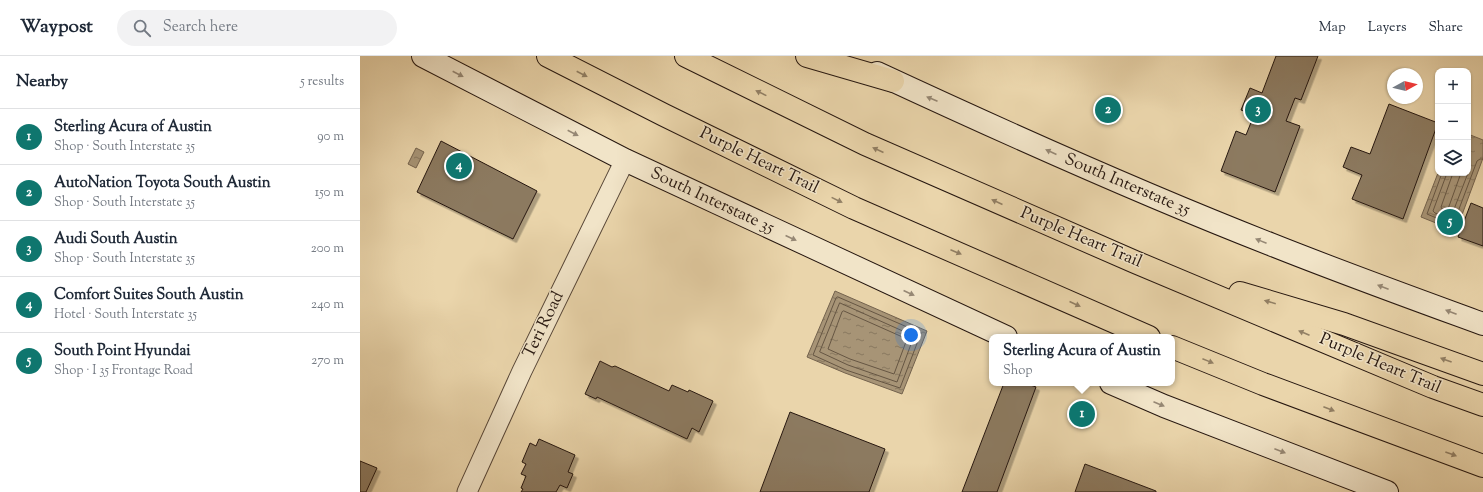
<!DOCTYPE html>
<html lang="en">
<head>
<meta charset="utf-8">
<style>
  body { margin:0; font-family:"Sorts Mill Goudy",serif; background:#f2f2f3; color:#1f2937 }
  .controls { position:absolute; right:12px; top:12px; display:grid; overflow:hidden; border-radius:8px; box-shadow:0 1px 3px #0004 }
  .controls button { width:36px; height:36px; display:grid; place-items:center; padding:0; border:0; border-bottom:1px solid #e0e1e3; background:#fff; color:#1f2937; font:20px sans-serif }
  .compass { position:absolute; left:1027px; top:12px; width:36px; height:36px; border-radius:50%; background:#fff; box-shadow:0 1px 3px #0004; rotate:82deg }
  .you { position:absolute; left:551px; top:279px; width:14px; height:14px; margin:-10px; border:3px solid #fff; border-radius:50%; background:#1a73e8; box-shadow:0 0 0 6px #1a73e833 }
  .badge { display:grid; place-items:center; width:26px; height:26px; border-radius:50%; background:#0f766e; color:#fff; font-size:13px; font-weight:700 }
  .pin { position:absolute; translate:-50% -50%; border:2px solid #fff; box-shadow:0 1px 4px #0006 }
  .popup { position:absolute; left:629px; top:278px; width:186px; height:52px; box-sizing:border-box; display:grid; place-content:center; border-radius:8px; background:#fff; filter:drop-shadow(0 1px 3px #0005); font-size:13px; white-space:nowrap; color:#747a83 }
  .popup b { font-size:15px; color:#1f2937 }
  .popup::after { content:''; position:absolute; left:50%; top:100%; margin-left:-8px; border:8px solid transparent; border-top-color:#fff }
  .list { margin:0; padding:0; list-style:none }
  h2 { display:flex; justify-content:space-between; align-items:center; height:52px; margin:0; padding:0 16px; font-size:17px }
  h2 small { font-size:13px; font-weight:400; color:#747a83 }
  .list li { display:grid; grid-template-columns:26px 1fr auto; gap:12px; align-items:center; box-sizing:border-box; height:56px; padding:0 16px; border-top:1px solid #e0e1e3 }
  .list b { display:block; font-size:15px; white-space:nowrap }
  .list p { margin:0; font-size:13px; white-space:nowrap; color:#747a83 }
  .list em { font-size:13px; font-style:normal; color:#747a83 }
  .icon { flex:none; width:22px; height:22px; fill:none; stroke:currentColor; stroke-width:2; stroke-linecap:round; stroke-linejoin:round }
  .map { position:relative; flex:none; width:1123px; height:436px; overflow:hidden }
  header { display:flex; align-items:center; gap:24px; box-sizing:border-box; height:56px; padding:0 20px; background:#fff; border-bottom:1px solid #e0e1e3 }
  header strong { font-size:19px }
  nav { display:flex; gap:22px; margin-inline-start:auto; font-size:14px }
  .search { width:280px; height:36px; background:#f2f2f3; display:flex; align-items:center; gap:10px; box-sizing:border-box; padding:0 14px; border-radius:22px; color:#747a83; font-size:15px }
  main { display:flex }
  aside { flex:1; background:#fff }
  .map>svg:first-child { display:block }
  .water { fill:url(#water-ripples); stroke:#73624d }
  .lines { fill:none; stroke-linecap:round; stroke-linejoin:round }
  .shore { stroke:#665643; stroke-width:1 }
  .building { fill:#8c7a61; stroke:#261710; filter:url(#shadow) }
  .tertiary-casing { stroke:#574637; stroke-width:21 }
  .secondary-casing { stroke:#261710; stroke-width:24 }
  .motorway-casing { stroke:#261710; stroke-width:24 }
  .tertiary { stroke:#f1e4c8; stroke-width:19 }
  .secondary { stroke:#f1e4c8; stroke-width:22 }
  .motorway { stroke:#ead5ab; stroke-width:22 }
  .oneway { fill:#968875 }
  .oneway2 { fill:#928065 }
  .labels { text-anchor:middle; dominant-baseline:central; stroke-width:3; stroke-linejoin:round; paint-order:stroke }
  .street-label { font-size:17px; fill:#261710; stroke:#f1e4c8 }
</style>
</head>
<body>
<header>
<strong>Waypost</strong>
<div class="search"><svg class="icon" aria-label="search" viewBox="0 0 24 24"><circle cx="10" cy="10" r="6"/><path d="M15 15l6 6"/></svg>Search here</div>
<nav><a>Map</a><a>Layers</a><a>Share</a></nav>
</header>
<main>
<aside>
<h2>Nearby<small>5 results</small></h2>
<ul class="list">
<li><span class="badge">1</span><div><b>Sterling Acura of Austin</b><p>Shop · South Interstate 35</p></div><em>90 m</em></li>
<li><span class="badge">2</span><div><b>AutoNation Toyota South Austin</b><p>Shop · South Interstate 35</p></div><em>150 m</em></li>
<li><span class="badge">3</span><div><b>Audi South Austin</b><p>Shop · South Interstate 35</p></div><em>200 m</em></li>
<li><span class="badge">4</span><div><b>Comfort Suites South Austin</b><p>Hotel · South Interstate 35</p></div><em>240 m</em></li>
<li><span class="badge">5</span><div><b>South Point Hyundai</b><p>Shop · I 35 Frontage Road</p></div><em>270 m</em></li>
</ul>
</aside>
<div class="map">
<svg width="1123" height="436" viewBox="0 0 1123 436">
  <defs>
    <pattern id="water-ripples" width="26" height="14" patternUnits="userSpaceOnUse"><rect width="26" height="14" fill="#a79476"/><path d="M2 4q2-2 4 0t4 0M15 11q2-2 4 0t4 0" fill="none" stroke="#88785f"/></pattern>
    <filter id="shadow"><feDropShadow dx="3.5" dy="3.5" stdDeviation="0" flood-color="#0004"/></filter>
  </defs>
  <rect width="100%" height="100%" fill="#ead5ab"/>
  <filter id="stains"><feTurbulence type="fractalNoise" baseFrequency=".005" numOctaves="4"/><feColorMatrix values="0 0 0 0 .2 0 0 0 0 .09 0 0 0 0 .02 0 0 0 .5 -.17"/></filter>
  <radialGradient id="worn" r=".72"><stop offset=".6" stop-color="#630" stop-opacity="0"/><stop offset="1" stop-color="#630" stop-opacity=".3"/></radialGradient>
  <g class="water">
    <polygon points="1108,78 1123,84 1123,102 1096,175 1061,161 1078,117 1108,117"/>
    <polygon points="56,92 64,96 56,112 48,108"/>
    <polygon points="475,235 567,275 542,338 485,317 447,301"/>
  </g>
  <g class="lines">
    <g class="shore">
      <polyline points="1082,117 1067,158 1093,169 1117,105 1120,103 1123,103"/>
      <polyline points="1087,117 1073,155 1075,157 1089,162 1091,161 1108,117"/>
      <polyline points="1093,117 1081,151 1082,153 1086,155 1088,153 1101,117"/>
      <polygon points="478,241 561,277 540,332 486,314 453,299 476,242"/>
      <polygon points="480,247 554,280 537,326 488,309 460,296"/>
      <polygon points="484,255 547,283 534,318 490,303 468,293 482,256"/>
    </g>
  </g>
  <g class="building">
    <polygon points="916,0 958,0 941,44 935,42 926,65 940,70 915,136 861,115 876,75 886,79 894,59 881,54 890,32 902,37"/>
    <polygon points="1029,48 1078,67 1043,163 992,143 1002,119 983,111 991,91 1010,98"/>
    <polygon points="81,85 177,135 153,183 57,136"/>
    <polygon points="1111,147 1123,152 1123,190 1098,181"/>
    <polygon points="240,305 252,311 255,310 309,335 312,329 328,336 329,334 353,345 339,376 332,372 327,383 237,341 236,343 225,338"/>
    <polygon points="644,327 665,327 676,331 637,436 602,436"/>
    <polygon points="430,356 525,393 509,436 400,436"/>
    <polygon points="179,383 215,399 208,416 213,418 207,432 200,429 196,436 161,436 163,433 161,432 166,420 161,418 166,408 162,406 170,387 176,390"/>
    <polygon points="0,405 17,412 6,436 0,436"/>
    <polygon points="725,408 796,435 796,436 715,436"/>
  </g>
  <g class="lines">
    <defs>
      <polyline id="tertiary" points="107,436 162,315 265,104"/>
      <g id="secondary">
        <polyline points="63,0 265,104 646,281"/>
        <path d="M517 17C646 77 777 136 910 188 980 216 1052 242 1123 268"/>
        <polyline points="751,327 804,350 1027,436"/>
      </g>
      <g id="motorway">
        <polyline points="188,0 304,59 494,152 789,281"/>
        <polyline points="326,0 505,88 775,206 1073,331 1123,349"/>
        <polyline points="447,0 533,25"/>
        <polyline points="880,237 984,268 1123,318"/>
        <polyline points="812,291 903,328 1123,410"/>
      </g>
    </defs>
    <use href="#tertiary" class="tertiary-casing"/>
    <use href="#secondary" class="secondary-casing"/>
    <use href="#motorway" class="motorway-casing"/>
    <use href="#tertiary" class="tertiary"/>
    <use href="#secondary" class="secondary"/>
    <use href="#motorway" class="motorway"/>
  </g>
  <defs><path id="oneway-solid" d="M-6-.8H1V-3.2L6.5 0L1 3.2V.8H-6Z"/></defs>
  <g class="oneway">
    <use href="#oneway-solid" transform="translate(98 18) rotate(27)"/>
    <use href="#oneway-solid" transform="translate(572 43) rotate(-157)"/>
    <use href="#oneway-solid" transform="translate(213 77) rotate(27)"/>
    <use href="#oneway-solid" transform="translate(691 96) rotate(-156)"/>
    <use href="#oneway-solid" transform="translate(431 182) rotate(25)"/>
    <use href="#oneway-solid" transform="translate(901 185) rotate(-158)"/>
    <use href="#oneway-solid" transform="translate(1023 231) rotate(-159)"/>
    <use href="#oneway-solid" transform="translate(549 237) rotate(25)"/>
    <use href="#oneway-solid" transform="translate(1091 256) rotate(-159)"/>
    <use href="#oneway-solid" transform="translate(799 348) rotate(23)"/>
    <use href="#oneway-solid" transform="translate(920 395) rotate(21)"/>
  </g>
  <g class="oneway2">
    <use href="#oneway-solid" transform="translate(222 18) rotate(27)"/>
    <use href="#oneway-solid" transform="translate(401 37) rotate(-154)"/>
    <use href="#oneway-solid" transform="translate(518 94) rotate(-156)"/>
    <use href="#oneway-solid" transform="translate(477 144) rotate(26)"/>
    <use href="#oneway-solid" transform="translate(637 146) rotate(-156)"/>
    <use href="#oneway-solid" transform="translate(596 196) rotate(23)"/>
    <use href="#oneway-solid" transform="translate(910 246) rotate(-164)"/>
    <use href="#oneway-solid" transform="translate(715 248) rotate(24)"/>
    <use href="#oneway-solid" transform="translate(944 277) rotate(-157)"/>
    <use href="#oneway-solid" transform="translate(1086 304) rotate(-160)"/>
    <use href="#oneway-solid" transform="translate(848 305) rotate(22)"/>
    <use href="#oneway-solid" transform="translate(969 353) rotate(21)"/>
    <use href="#oneway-solid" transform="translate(1091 398) rotate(20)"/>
  </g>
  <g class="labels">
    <g class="street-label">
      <text transform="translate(399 105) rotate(26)">Purple Heart Trail</text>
      <text transform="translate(767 129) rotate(23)">South Interstate 35</text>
      <text transform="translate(352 145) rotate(25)">South Interstate 35</text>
      <text transform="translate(721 182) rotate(23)">Purple Heart Trail</text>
      <text transform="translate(184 269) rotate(-64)">Teri Road</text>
      <text transform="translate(1020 308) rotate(23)">Purple Heart Trail</text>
    </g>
  </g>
  <rect width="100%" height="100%" filter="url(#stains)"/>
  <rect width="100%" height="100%" fill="url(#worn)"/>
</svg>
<div class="controls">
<button>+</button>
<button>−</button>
<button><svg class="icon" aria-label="layers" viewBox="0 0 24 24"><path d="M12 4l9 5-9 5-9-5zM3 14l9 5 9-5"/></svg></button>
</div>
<svg class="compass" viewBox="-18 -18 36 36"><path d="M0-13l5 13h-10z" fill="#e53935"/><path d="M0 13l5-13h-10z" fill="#747a83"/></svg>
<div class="you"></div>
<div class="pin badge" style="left:722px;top:358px">1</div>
<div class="popup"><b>Sterling Acura of Austin</b>Shop</div>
<div class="pin badge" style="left:748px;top:54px">2</div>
<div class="pin badge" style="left:898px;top:54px">3</div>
<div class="pin badge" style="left:99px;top:110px">4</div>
<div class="pin badge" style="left:1090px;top:166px">5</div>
</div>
</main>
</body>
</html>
